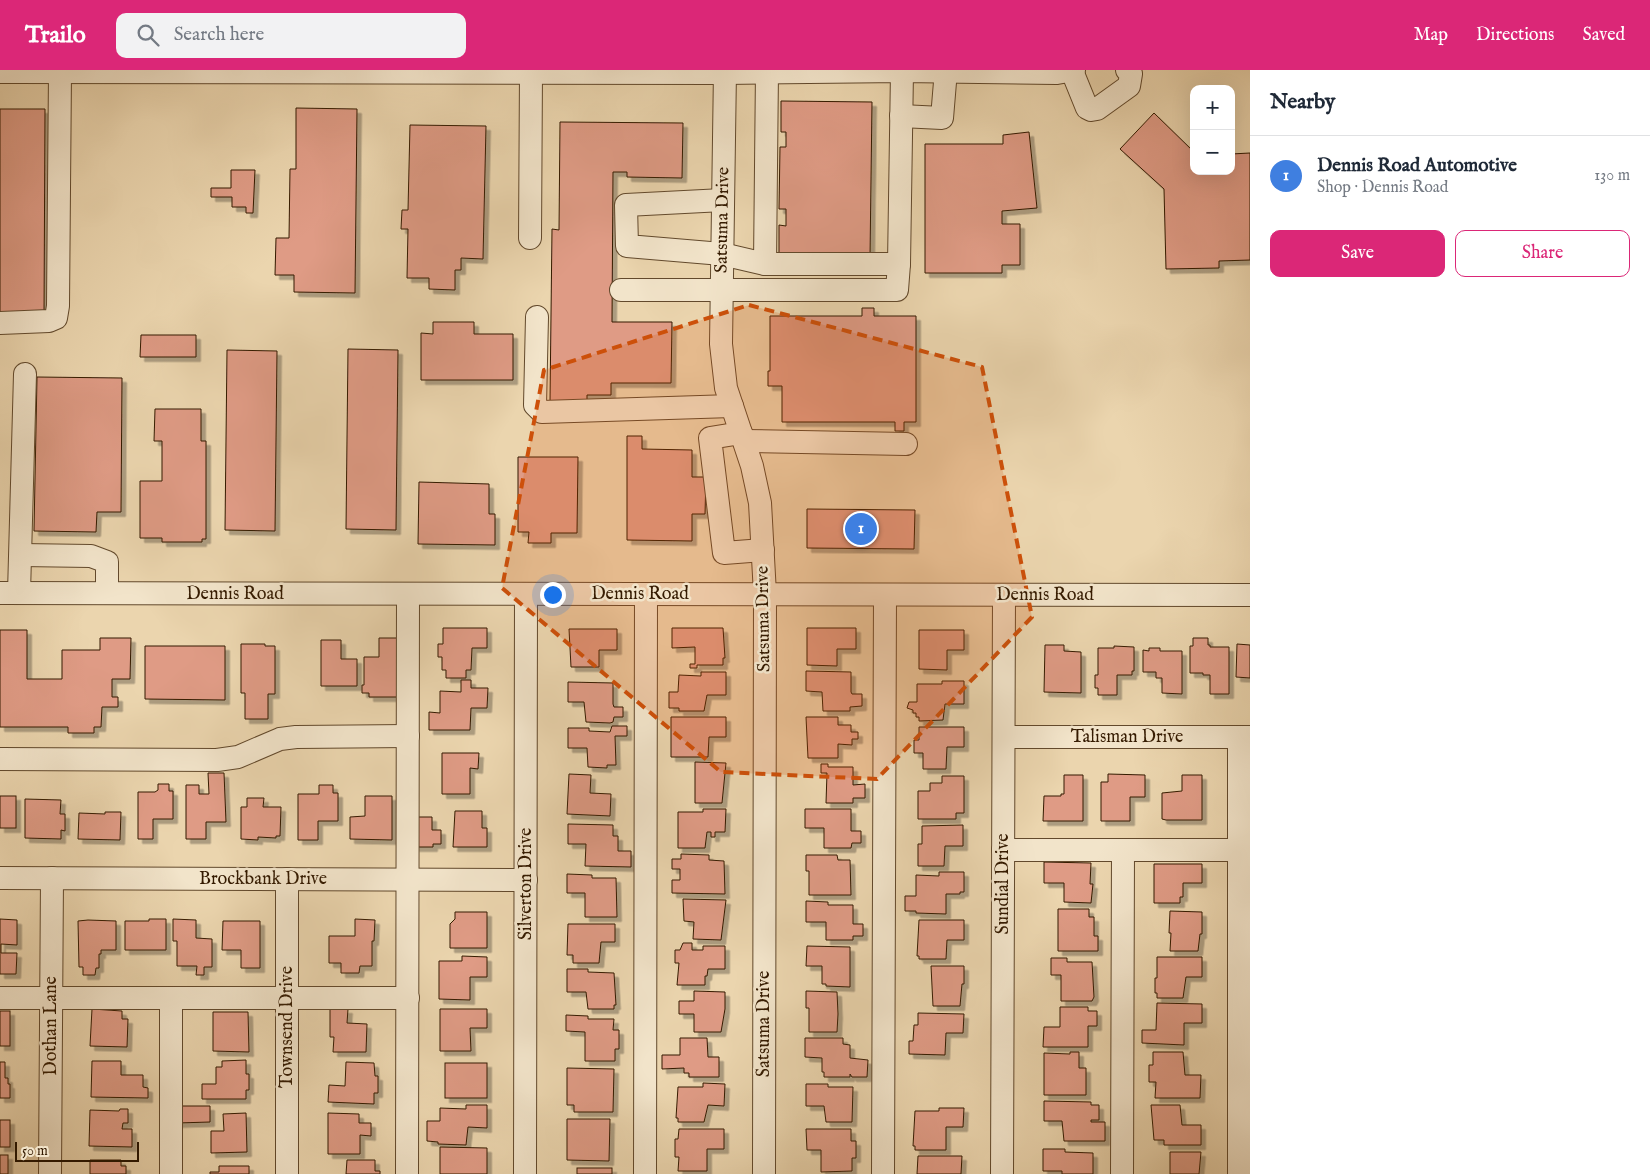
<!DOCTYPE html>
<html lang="en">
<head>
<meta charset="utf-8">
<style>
  body { margin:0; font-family:"IM FELL English",serif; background:#f2f2f3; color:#1f2937 }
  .controls { position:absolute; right:15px; top:15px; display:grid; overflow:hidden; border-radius:10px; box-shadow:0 5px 20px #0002 }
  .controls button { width:45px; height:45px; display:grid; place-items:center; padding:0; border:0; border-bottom:1px solid #e0e1e3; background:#fff; color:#1f2937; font:25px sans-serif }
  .scale { position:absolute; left:15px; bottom:12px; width:124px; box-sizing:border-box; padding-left:5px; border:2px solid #341a00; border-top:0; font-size:14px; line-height:18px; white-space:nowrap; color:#341a00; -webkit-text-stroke:4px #f2e4ca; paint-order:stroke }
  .you { position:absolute; left:552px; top:524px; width:18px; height:18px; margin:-12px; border:4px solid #fff; border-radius:50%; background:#1a73e8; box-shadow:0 0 0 8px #1a73e833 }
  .badge { display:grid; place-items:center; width:32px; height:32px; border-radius:50%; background:#db2777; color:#fff; font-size:16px; font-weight:700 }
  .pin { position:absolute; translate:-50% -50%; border:2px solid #fff; box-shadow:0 1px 5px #0006 }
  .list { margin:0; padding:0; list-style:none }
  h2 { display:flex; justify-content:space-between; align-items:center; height:65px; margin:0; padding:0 20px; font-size:21px }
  h2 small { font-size:16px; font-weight:400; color:#747a83 }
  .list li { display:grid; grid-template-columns:32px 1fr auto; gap:15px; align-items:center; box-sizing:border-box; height:80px; padding:0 20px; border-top:1px solid #e0e1e3 }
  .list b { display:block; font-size:19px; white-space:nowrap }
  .list p { margin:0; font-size:16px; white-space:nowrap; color:#747a83 }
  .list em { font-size:16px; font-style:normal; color:#747a83 }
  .actions { display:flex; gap:10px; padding:15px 20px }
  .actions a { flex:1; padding:11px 0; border:1px solid #db2777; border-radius:10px; text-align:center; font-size:18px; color:#db2777 }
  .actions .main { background:#db2777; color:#fff }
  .icon { flex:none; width:28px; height:28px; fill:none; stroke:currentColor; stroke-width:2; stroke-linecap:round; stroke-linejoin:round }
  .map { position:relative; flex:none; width:1250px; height:1104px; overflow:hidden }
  header { display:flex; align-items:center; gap:30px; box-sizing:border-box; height:70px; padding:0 25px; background:#db2777; color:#fff }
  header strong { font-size:24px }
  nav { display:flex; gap:28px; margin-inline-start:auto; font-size:18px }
  .search { width:350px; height:45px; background:#f2f2f3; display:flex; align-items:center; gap:12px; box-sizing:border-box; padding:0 18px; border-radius:10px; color:#747a83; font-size:19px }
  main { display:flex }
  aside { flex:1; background:#fff }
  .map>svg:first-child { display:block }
  .building { fill:#df9b85; stroke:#341a00; filter:url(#shadow) }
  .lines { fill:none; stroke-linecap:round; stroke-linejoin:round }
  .minor-casing { stroke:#62492c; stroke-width:24 }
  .minor { stroke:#f2e4ca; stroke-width:22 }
  .marked { fill:#cd500a; fill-opacity:0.2; stroke:#cd500a; stroke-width:4; stroke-dasharray:10 6; stroke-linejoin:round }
  .labels { text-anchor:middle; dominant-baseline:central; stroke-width:5; stroke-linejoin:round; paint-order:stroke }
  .street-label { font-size:18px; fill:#341a00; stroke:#f2e4ca }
</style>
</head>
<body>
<header>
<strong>Trailo</strong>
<div class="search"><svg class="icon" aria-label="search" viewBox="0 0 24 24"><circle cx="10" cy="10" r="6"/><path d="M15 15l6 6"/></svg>Search here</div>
<nav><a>Map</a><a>Directions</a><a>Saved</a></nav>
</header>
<main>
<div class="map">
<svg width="1250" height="1104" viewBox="0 0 1250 1104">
  <defs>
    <filter id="shadow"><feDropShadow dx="4.5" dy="4.5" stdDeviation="0" flood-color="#0004"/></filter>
  </defs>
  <rect width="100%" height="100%" fill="#ebd5ae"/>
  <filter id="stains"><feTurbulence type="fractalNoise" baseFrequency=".004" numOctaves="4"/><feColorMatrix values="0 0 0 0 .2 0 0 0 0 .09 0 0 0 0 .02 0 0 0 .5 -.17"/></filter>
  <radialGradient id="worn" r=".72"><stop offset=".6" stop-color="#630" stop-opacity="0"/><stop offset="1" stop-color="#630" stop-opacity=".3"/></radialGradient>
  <g class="building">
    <polygon points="781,31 872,32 870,187 779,186 779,155 786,156 786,139 779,139 780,77 786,77 786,62 781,62"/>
    <polygon points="296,38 357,39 355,223 294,222 294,205 275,205 276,168 289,168 290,99 296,99"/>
    <polygon points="0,39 45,39 44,247 0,247"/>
    <polygon points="1154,43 1194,82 1194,101 1231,101 1231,84 1250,83 1250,190 1219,191 1219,198 1166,199 1164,119 1120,79"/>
    <polygon points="560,52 683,53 682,108 627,107 627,102 613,102 612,252 672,252 671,313 611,313 611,325 587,325 587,333 550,332 552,159 559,160"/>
    <polygon points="410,55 486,56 483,189 461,188 461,200 455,200 455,220 429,219 429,208 407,208 408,159 401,159 402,140 408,140"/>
    <polygon points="1029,62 1037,138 1002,141 1002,154 1020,154 1020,195 1002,195 1002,203 925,203 925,74 1003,74 1003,65"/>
    <polygon points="231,100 255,100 253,143 246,143 246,137 232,137 232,127 211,127 211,118 231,118"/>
    <polygon points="862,238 874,238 874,246 916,246 916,352 904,352 904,361 895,361 895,352 782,352 782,316 768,316 768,301 770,301 770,246 862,246"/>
    <polygon points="433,252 474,252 474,264 513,264 513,310 421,310 421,263 433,264"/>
    <polygon points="141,265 196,265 196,287 140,287"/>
    <polygon points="348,279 398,280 396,460 346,459"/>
    <polygon points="227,280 277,281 275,461 225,460"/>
    <polygon points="37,307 122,308 121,442 97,442 96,462 34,461"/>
    <polygon points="155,339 201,339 201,371 206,371 206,469 202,469 202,472 162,472 162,468 140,468 140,411 162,411 162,371 154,371"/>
    <polygon points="627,366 642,366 642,379 692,380 692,407 706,407 705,444 692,444 692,471 627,470"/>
    <polygon points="518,387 578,387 577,463 551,463 551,473 528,473 529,462 518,462"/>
    <polygon points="419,412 489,414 489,444 495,444 495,475 418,474"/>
    <polygon points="807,439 915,440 914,479 807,478"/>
    <polygon points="443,558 487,558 487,578 472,578 471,600 466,600 466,608 446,608 446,600 442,600 442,587 438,587 438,574 443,574"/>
    <polygon points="672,558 723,558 725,588 723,588 723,595 697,595 697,598 690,598 690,594 695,594 695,577 672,578"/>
    <polygon points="807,558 856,558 856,579 837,579 837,596 807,595"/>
    <polygon points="569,559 617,559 617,580 599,580 599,597 571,597"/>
    <polygon points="0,560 27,560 27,609 62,609 62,580 100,580 100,568 131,568 130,609 112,609 112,627 118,627 118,637 102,637 101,657 94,657 94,663 68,663 68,657 0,657"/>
    <polygon points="919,560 964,560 964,580 947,580 947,600 919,599"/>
    <polygon points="379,568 398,568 399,627 369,627 369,623 362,623 362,615 364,615 364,587 379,587"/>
    <polygon points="1193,568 1208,568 1208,575 1210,575 1210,577 1229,577 1229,624 1210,624 1210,605 1203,605 1203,603 1190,603 1190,576 1193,576"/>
    <polygon points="321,570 341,570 341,589 357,589 357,616 321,616"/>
    <polygon points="241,574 265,574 265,576 275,576 275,624 268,624 268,649 245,649 245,623 241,623"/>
    <polygon points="1237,574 1250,575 1250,608 1236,607"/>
    <polygon points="1045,575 1064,575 1064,581 1081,582 1081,623 1044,622"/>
    <polygon points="145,576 225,576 225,630 145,629"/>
    <polygon points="1114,576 1134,577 1134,601 1132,601 1132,605 1117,605 1117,625 1098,625 1098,618 1095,618 1095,605 1098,605 1098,578 1114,578"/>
    <polygon points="1149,578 1160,578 1160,581 1182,581 1182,624 1162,623 1162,608 1156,608 1156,602 1143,602 1143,580 1149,581"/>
    <polygon points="806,601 851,602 851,622 852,624 862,624 862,636 850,637 850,641 823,641 822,622 806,621"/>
    <polygon points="701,602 726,602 726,625 707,625 704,641 679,641 679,638 669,638 669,622 678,622 679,605 701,606"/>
    <polygon points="461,610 471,610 471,618 488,618 487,638 471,638 470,660 429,660 429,642 440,643 440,621 461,622"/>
    <polygon points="942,611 964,611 964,634 945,634 943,650 919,651 919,647 916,647 916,643 913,643 913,640 907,638 909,632 917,632 917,614 942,614"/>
    <polygon points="568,612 613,613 613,634 614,637 623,637 623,647 614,647 613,652 610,653 586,652 584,632 568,632"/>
    <polygon points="671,647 726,647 726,667 709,667 708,687 671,687"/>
    <polygon points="806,647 838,647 838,655 851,655 851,662 858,662 858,669 852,669 852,675 838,674 838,688 808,688"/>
    <polygon points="612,656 627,656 627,666 615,666 616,695 607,695 607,698 588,697 587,678 568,678 568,658 589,658 589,661 610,662"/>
    <polygon points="919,657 964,657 964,677 947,677 946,699 923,699 923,683 914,683 914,670 919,670"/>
    <polygon points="442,683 479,683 478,699 470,698 470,724 442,724"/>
    <polygon points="695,692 726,693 722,733 695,733"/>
    <polygon points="821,694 828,694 828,697 853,697 853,715 865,714 865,728 853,728 853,733 826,733 827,703 821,703"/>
    <polygon points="208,703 224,703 226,752 206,752 206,769 186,769 186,715 199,715 199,724 209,724"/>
    <polygon points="569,704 591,705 590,723 611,724 610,746 567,744"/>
    <polygon points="1108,704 1145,705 1145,727 1130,727 1130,751 1101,751 1101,712 1108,712"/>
    <polygon points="1064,705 1083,705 1083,751 1043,751 1044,726 1061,726 1061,724 1064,724"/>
    <polygon points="1182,705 1202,705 1202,750 1166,750 1162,749 1162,723 1182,721"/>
    <polygon points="942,706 964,706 964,743 956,743 956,749 918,749 918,721 930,721 930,713 942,713"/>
    <polygon points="158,714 169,714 169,721 173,721 173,749 153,749 153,769 138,769 138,722 155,722 158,720"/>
    <polygon points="319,715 333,715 333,723 338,723 338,751 318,751 318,770 298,770 298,724 319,724"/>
    <rect x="0" y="726" width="16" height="32"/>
    <polygon points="365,726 392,726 392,770 350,769 350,747 365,746"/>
    <polygon points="247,728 264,728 263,737 281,737 280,766 276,766 276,768 258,767 258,770 241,769 241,737 247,737"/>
    <polygon points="25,729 61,730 60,744 65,744 65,761 61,760 61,769 25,768"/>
    <polygon points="703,739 726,739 725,762 715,762 715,767 711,767 711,762 707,762 705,778 678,778 678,742 703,742"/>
    <polygon points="805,739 851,739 851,761 861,761 861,773 852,773 851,778 824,778 824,758 805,758"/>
    <polygon points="455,741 482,741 482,758 487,758 487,777 453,777"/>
    <polygon points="105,742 121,742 120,770 78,769 79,743 105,744"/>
    <polygon points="415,747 432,747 432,760 441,760 441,774 433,774 433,777 415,777"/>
    <polygon points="568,754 613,755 613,766 618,766 618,781 631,781 631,797 585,796 586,774 568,774"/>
    <polygon points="963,755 963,776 945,776 944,796 918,796 918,774 922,774 922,756"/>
    <polygon points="681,784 709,785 709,790 724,791 725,824 672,823 672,810 680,810 680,799 672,799 672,789 681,789"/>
    <polygon points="806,785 837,785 838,790 850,790 851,825 809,825 809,801 806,801"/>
    <polygon points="1044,792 1091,793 1090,814 1093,814 1091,833 1064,832 1064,813 1044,813"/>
    <polygon points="1154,794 1202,794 1202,813 1183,813 1183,827 1180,827 1180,833 1154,833"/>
    <polygon points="939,802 964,802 964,822 960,822 960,824 946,824 946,844 916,843 916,841 905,841 905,826 916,826 916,805 939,806"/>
    <polygon points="567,804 592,805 592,808 616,808 617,847 585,847 585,823 567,823"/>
    <polygon points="683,829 726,830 721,870 693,869 694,852 684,851"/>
    <polygon points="806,831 828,832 828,835 853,835 853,854 863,854 863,866 853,866 853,870 826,870 826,852 806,852"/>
    <polygon points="1058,839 1089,839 1089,847 1094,847 1094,866 1098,866 1098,881 1058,881"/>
    <polygon points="1170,841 1202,842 1202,864 1200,864 1198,881 1170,881 1171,863 1169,863"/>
    <polygon points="455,842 487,842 487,878 450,878 450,854 455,849"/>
    <polygon points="0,849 17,850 17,875 1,874 1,883 17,883 16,904 0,904"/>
    <polygon points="149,849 166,849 166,880 125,880 125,851 149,851"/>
    <polygon points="173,849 196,850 196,868 212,869 212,897 204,897 204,905 196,905 197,896 177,896 177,871 173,871"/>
    <polygon points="355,849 375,850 374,871 372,871 372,896 360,896 359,903 341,903 341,893 329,893 329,866 355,866"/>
    <polygon points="88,850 116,851 116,880 101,880 101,884 99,884 99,898 96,898 95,905 83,905 83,897 79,897 78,851"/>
    <polygon points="919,850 964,850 964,870 947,870 946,889 919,889 919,886 917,886"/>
    <polygon points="223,851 260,851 260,898 241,898 241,880 222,880"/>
    <polygon points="568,854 615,854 615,872 601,872 599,893 573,893 573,885 567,885"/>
    <polygon points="683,873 692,873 692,880 703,880 703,876 725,876 725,899 708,899 707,906 705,906 705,915 677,915 679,893 675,893 675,880 680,880"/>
    <polygon points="807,876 850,877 850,917 826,916 826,914 822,914 822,896 806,896"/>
    <polygon points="462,886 487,887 487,907 470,907 470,930 439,929 439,891 462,891"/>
    <polygon points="1157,887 1202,887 1202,907 1186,907 1183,928 1157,928 1157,923 1155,923 1155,908 1157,908"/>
    <polygon points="1051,888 1067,888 1067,892 1092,892 1094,927 1092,931 1061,931 1061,905 1051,905"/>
    <polygon points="931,896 964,896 964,914 962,914 960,936 933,936"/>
    <polygon points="567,899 588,899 588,902 614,903 616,935 614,935 614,939 588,939 586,922 567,922"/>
    <polygon points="694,921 725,922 725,939 721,962 694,962 694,944 679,944 679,931 694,931"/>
    <polygon points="806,921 837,922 838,944 837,962 809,962 809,938 806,938"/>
    <polygon points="1157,933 1202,934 1202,953 1184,953 1184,975 1142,973 1142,960 1156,960"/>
    <polygon points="1060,937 1088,937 1088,941 1097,941 1097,956 1088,956 1088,977 1043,977 1044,957 1060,957"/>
    <polygon points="92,939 122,941 122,949 128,949 127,977 90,976"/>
    <polygon points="330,939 348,939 347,953 367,954 366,982 333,982 334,967 330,967"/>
    <polygon points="440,939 487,939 487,958 470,958 471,981 440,981"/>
    <rect x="0" y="941" width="10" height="35"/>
    <polygon points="213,942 248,942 249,982 213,981"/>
    <polygon points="918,943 964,944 963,963 946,963 945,985 909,984 909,971 913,971 914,955 918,955"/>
    <polygon points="566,945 588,946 588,949 614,949 613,960 619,960 619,979 615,979 615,991 585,991 585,962 566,961"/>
    <polygon points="680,968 707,968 708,987 719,987 719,1007 689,1007 689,1003 684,1003 684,998 662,999 662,985 680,985"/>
    <polygon points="805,968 843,968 843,974 850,975 850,988 868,990 867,1007 852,1007 850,1004 850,1007 824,1007 824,1002 822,1002 822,988 805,987"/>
    <polygon points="1070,982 1079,982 1079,998 1086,998 1086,1025 1044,1025 1044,983 1070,984"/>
    <polygon points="1153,982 1183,982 1185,1005 1201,1005 1200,1028 1155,1028 1156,1012 1149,1012 1149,995 1153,995"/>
    <polygon points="246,990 246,1004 249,1004 249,1020 246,1020 246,1029 202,1029 202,1014 216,1014 216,997 222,997 222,991"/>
    <polygon points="92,991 121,991 121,1005 143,1005 143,1017 148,1018 148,1028 91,1027"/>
    <polygon points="0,992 5,992 5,1008 8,1008 8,1014 10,1014 10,1028 0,1028"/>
    <polygon points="346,992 374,993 375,1006 378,1006 378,1023 374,1023 374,1034 328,1032 329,1015 345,1016"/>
    <rect x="445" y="993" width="42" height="35"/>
    <polygon points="567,998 614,999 613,1042 574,1042 574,1035 567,1035"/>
    <polygon points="703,1013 725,1014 724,1036 708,1035 704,1052 678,1052 678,1048 676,1048 678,1017 703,1017"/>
    <polygon points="806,1014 828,1014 828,1017 853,1017 852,1052 826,1052 824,1036 806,1036"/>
    <polygon points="1044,1031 1091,1032 1091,1035 1099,1035 1099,1050 1091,1050 1091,1052 1105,1052 1105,1071 1064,1071 1062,1051 1044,1051"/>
    <polygon points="466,1035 487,1035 487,1058 468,1057 466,1075 438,1074 438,1072 427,1071 427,1051 440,1051 440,1038 466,1039"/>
    <polygon points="1151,1035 1180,1035 1182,1055 1201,1055 1201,1075 1164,1075 1164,1070 1154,1070"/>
    <polygon points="177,1036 210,1036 210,1052 177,1053"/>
    <polygon points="939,1038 964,1038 963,1057 946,1057 946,1080 915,1080 915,1076 913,1076 915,1041 939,1041"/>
    <polygon points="120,1039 128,1039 128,1053 123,1053 122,1059 132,1059 132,1077 89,1076 90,1040 119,1041"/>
    <polygon points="246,1043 247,1082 211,1083 211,1061 224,1061 223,1044"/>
    <polygon points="328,1043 359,1044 359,1053 371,1053 371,1066 360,1065 360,1084 328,1084"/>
    <polygon points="567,1049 610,1049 609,1091 567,1090"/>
    <rect x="0" y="1050" width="10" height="27"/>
    <polygon points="679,1059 724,1059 724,1079 707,1079 707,1101 678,1101 679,1087 675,1087 675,1069 678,1069"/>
    <polygon points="806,1059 851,1059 851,1071 856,1071 856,1088 852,1088 852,1101 821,1102 821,1080 807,1080"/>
    <polygon points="440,1077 487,1078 487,1104 440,1104"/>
    <polygon points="1043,1079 1065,1079 1065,1082 1093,1083 1093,1104 1062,1104 1062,1101 1043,1101"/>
    <polygon points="1170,1082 1201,1082 1199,1104 1170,1104"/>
    <rect x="0" y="1085" width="8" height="19"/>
    <polygon points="918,1086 962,1086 961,1104 917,1104"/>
    <polygon points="90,1090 121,1090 121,1096 126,1096 126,1104 90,1104"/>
    <polygon points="347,1090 375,1090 375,1101 380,1101 380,1104 346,1104"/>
    <polygon points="219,1096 249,1096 249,1104 210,1104 210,1102 219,1102"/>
    <rect x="577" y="1098" width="35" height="6"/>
  </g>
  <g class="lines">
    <defs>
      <g id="minor">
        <polyline points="725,0 721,274 726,318 752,396 760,433 765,524 764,1104"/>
        <polyline points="1072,1 1087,38 1091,40 1097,39 1129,16 1131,4 1127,0"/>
        <polyline points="0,2 725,3 902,1 1057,3 1074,0"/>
        <polyline points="901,46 942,48 946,0"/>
        <polyline points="723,130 626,135 627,176 722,184 765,194 767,0"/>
        <polyline points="530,168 531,2"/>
        <polyline points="765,194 899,194 902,1"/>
        <polyline points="621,220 897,220 899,194"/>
        <polyline points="537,247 535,335 542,342 732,336"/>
        <polyline points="0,253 49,251 56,248 58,236 60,2"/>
        <polyline points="741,363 710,368 724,483 763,480"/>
        <polyline points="744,371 906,374"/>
        <polyline points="21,485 91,486 107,492 107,523"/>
        <polyline points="0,523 1250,525"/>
        <polyline points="19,523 25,304"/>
        <polyline points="1004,667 1250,667"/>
        <polyline points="1239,667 1239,1104"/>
        <polyline points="0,689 217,690 238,687 280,669 296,667 408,666"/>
        <polyline points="1003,780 1250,780"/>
        <polyline points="0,808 526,810"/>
        <polyline points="0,928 408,928"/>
        <polyline points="50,1104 52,808"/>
        <polyline points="171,1104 171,928"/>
        <polyline points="287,1104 287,809"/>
        <polyline points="407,1104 408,524"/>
        <polyline points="525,1104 526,524"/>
        <polyline points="645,1104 646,524"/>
        <polyline points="883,1104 885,525"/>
        <polyline points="1002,1104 1004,525"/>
        <polyline points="1122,1104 1123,780"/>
      </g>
    </defs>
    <use href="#minor" class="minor-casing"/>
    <use href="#minor" class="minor"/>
  </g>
  <path class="marked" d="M749 235 982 297 1032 547 877 709 721 702 502 518 544 300Z"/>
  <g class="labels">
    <g class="street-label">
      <text transform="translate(723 150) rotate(-89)">Satsuma Drive</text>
      <text x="235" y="524">Dennis Road</text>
      <text x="640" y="524">Dennis Road</text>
      <text x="1045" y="525">Dennis Road</text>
      <text transform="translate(764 549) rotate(-91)">Satsuma Drive</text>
      <text x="1127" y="667">Talisman Drive</text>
      <text x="263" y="809">Brockbank Drive</text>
      <text transform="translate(526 814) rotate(-90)">Silverton Drive</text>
      <text transform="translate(1003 814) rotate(-90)">Sundial Drive</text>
      <text transform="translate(764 954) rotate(-90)">Satsuma Drive</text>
      <text transform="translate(51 956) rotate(-90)">Dothan Lane</text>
      <text transform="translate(287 957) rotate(-90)">Townsend Drive</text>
    </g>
  </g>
  <rect width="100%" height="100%" filter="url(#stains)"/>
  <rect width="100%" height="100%" fill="url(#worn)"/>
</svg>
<div class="controls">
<button>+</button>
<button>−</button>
</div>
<div class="scale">50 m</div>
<div class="you"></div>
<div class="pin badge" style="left:861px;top:459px;background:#3f7fe0">1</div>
</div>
<aside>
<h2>Nearby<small></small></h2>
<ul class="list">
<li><span class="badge" style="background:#3f7fe0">1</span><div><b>Dennis Road Automotive</b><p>Shop · Dennis Road</p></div><em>130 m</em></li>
</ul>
<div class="actions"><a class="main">Save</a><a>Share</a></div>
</aside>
</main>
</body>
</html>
